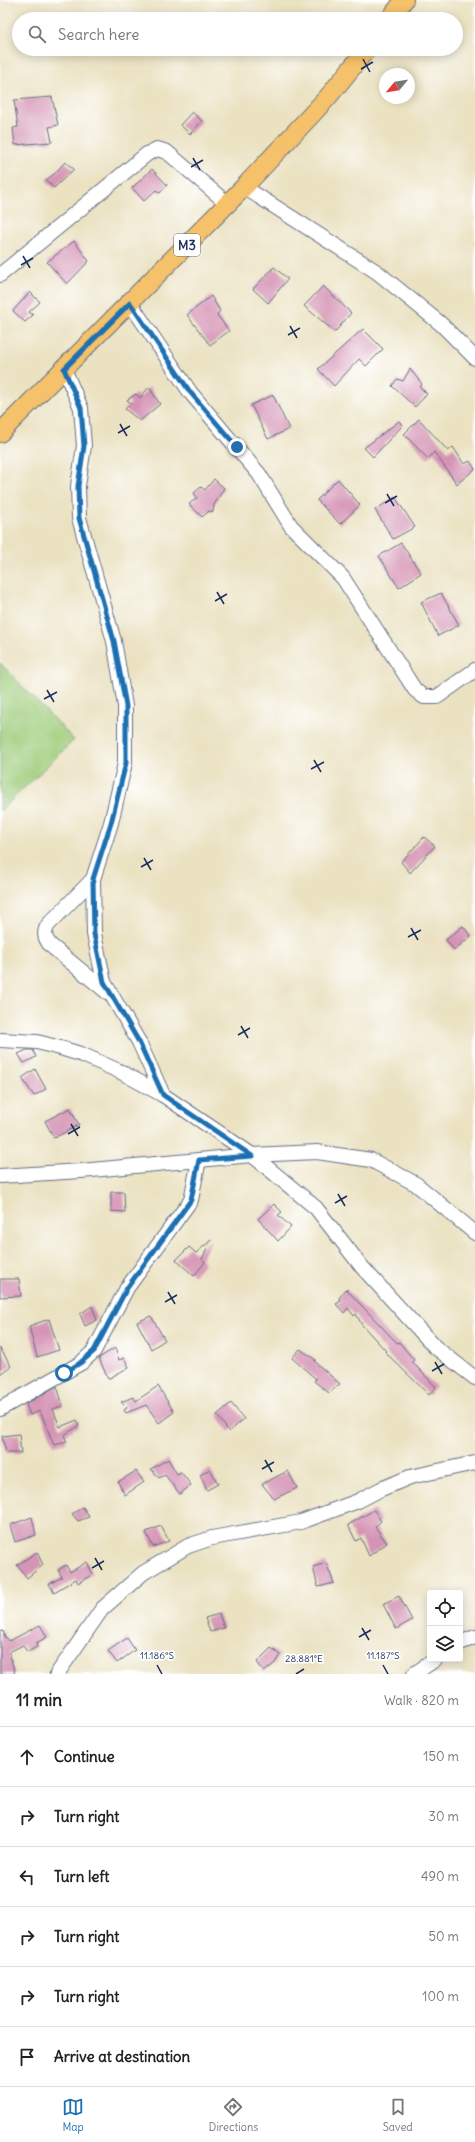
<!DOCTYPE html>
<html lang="en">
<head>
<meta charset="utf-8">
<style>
  body { margin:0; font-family:Delius,sans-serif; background:#f2f2f2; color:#222 }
  .controls { position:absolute; right:12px; bottom:12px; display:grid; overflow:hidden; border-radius:4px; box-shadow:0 2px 10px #0003 }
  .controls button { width:36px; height:36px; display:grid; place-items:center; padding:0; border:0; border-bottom:1px solid #e0e0e0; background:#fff; color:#222; font:20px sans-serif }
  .compass { position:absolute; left:379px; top:68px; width:36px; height:36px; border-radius:50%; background:#fff; box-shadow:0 2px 10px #0003; rotate:240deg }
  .stop { position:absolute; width:12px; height:12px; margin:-9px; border:3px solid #1f6fb2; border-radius:50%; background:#fff }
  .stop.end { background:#1f6fb2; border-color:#fff; box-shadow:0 1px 4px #0008 }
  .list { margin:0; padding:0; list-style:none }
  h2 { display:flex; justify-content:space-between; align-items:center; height:52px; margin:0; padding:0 16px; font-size:17px }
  h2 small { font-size:13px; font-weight:400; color:#767676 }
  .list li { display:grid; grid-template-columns:26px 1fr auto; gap:12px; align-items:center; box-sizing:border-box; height:60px; padding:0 16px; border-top:1px solid #e0e0e0 }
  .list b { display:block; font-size:15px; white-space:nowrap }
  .list em { font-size:13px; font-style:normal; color:#767676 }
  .icon { flex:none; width:22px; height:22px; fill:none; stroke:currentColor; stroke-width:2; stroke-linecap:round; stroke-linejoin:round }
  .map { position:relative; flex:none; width:475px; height:1674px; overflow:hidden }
  .search { position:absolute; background:#fff; box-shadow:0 2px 10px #0003; left:12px; right:12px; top:12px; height:44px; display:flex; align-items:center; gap:10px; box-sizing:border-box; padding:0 14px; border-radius:22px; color:#767676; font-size:15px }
  .sheet { height:412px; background:#fff }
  nav { display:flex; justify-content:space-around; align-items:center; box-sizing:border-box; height:56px; border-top:1px solid #e0e0e0; background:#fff; font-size:11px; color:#767676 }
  nav a { display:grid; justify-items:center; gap:2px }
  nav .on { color:#1f6fb2 }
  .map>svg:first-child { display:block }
  .green { fill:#9fcc7a; stroke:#5d7e6c }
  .building { fill:#d594b5 }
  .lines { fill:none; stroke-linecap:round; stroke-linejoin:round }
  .minor-casing { stroke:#646e81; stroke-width:16 }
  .major-casing { stroke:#646e81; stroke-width:20 }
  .minor { stroke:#fff; stroke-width:14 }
  .major { stroke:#f5c16b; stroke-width:18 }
  .route { stroke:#1f6fb2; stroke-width:5 }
  .ticks { fill:none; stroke:#1b2f5e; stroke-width:1.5 }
  .labels { text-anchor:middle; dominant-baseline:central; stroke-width:3.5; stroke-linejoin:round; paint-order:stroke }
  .shield { fill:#fff; stroke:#5f6d8e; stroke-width:1 }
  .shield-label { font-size:13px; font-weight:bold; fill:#1b2f5e }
  .ticks-label { font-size:10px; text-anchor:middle; fill:#1b2f5e; stroke:#fff; stroke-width:3.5; stroke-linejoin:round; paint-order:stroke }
</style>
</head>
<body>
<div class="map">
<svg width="475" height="1674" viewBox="0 0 475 1674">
  <rect width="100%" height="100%" fill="#fff"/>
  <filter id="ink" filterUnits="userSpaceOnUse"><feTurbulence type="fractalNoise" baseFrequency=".025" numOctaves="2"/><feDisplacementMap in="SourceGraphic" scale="8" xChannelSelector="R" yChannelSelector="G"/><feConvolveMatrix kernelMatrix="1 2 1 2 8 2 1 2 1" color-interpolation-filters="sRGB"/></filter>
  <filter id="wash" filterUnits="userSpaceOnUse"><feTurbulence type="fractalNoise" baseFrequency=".012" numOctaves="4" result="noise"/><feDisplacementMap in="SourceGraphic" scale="16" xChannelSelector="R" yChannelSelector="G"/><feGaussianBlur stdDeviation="0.9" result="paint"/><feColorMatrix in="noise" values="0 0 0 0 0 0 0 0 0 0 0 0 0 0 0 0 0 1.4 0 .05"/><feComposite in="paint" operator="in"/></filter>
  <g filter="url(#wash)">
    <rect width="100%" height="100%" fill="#ebe2c2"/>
    <polygon class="green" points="0,663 74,740 0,811"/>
    <g id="blocks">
      <g class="building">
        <polygon points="52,97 58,125 49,127 52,142 15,145 13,128 18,127 14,100"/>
        <polygon points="192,112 202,121 190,134 180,125"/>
        <polygon points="65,162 74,169 54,188 46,180 54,174"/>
        <polygon points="152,169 167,185 160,193 156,190 144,201 132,188"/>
        <polygon points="74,241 89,261 67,284 47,262"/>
        <polygon points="274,267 288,279 268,303 253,289"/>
        <polygon points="323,286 351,313 335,332 304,306"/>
        <polygon points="30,292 40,302 29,312 33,315 25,322 13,311"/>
        <polygon points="211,296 220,311 217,315 229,331 210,345 187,315"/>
        <polygon points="363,329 383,349 366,366 359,359 334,386 318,369"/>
        <polygon points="410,369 422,384 420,387 427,394 415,407 392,386 397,379 403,381"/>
        <polygon points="149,387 160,404 140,421 125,409 131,403 127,400 136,394 140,398"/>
        <polygon points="273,395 289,429 268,439 251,405"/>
        <polygon points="419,419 448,451 453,447 464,464 470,461 475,469 457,484 434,452 428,459 404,434"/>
        <polygon points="399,421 403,425 373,457 364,448"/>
        <polygon points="214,479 224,488 214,505 213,512 209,511 202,517 189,504 197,498 194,493 201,487 205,490"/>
        <polygon points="338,479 360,505 340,524 317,500"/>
        <polygon points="395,497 415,527 393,539 375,510"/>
        <polygon points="401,543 421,573 399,588 379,556"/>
        <polygon points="441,593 459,625 438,636 421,602"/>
        <polygon points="424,837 435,846 410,873 401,862"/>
        <polygon points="463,926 471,936 454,950 446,940"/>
        <polygon points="27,1050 33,1050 36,1057 24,1063 18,1054"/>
        <polygon points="35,1069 46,1089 34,1096 22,1078"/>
        <polygon points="70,1108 79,1125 54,1138 45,1121"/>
        <polygon points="111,1192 124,1192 125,1212 111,1211"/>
        <polygon points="274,1204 282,1212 278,1215 291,1227 278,1241 258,1219"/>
        <polygon points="211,1240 202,1259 205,1262 194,1276 176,1260 189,1247 196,1253"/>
        <polygon points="0,1279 19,1279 21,1296 0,1297"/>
        <polygon points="346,1289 397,1343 399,1342 414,1360 412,1362 436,1387 429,1395 385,1352 386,1351 362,1325 356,1314 354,1316 348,1308 344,1313 336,1304 341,1301 339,1298"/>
        <polygon points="92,1306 97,1320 85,1326 80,1314"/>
        <polygon points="151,1316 165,1340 151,1349 137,1322"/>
        <polygon points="49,1319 59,1350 37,1357 29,1326"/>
        <polygon points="0,1348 11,1366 0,1374"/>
        <polygon points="115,1348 119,1360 124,1358 129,1367 108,1379 99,1358"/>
        <polygon points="300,1349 316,1360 314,1361 340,1384 329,1393 314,1381 316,1379 292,1358"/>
        <polygon points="57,1386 63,1406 53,1409 60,1427 77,1420 79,1426 64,1435 67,1442 54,1445 40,1411 30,1415 26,1404"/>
        <polygon points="158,1386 174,1412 159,1423 146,1405 126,1413 124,1410 127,1408 121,1402 133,1397 136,1401"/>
        <polygon points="231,1403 244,1419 229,1432 217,1415"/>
        <polygon points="19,1434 21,1453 6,1453 2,1436"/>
        <polygon points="168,1459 177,1474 181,1472 191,1485 180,1494 165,1475 159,1478 151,1469"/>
        <polygon points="210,1469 218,1484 207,1490 200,1475"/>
        <polygon points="136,1471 144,1482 125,1495 118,1482"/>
        <polygon points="288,1471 297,1488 274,1499 262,1484"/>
        <polygon points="83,1507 89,1517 78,1521 72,1514"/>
        <polygon points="374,1510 381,1521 375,1527 387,1543 369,1556 361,1538 356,1541 348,1525"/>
        <polygon points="32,1517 36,1535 15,1542 10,1525"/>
        <polygon points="161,1526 169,1541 153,1547 146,1532"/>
        <polygon points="37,1552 43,1565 27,1578 17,1565"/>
        <polygon points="87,1562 93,1574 78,1583 76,1579 54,1592 49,1584 62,1577 58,1570 66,1565 70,1572"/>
        <polygon points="326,1563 334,1583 318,1587 313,1567"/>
        <polygon points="399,1596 412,1620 396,1629 383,1604"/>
        <polygon points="219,1614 224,1628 210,1632 205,1618"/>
        <polygon points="40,1625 47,1637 36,1643 37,1647 27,1652 23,1645 9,1652 15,1674 0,1674 0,1632 3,1631 5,1638 6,1637 9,1641"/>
        <polygon points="127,1638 135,1650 117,1663 108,1651"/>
        <polygon points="271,1648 280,1655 275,1663 264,1672 257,1662"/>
      </g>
    </g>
  </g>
  <g filter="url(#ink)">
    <use href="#blocks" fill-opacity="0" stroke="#646e81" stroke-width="1"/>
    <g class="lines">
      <defs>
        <g id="minor">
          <polyline points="244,187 377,272 441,324 475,358"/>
          <polyline points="0,275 147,154 157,149 167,152 228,204"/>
          <polyline points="130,303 190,392 259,474 291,526 343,578 415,690 424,697 437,697 475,670"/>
          <polyline points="64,369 81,408 84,446 78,486 79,518 114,641 125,706 125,763 111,823 93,879 94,934 104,982 139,1042 163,1095"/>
          <path d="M93 879 48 925C43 933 45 938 50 945L107 992"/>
          <polyline points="0,1040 37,1042 64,1049 83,1055 121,1072 163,1095 252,1155 316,1208 362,1267 435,1347 475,1378"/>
          <polyline points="0,1176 81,1171 252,1155 317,1152 371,1160 416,1184 475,1233"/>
          <polyline points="0,1409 81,1363 94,1351 127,1288 191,1200 199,1160"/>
          <polyline points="460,1643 475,1637"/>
          <polyline points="57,1674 102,1609 143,1573 188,1546 212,1538 301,1522 358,1501 381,1489 410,1477 475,1463"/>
          <polyline points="414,1674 436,1659"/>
        </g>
        <g id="major">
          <polyline points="390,19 404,0"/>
          <polyline points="0,433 244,187 328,97 367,49"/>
        </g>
      </defs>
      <use href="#minor" class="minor-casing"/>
      <use href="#major" class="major-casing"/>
      <use href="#minor" class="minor"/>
      <use href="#major" class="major"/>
    </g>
  </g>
  <g class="lines" filter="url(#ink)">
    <polyline class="route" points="64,1373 80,1363 94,1351 127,1288 191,1200 199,1160 252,1156 163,1095 139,1042 104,982 94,934 93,879 111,823 126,763 126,706 114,641 79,518 78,486 84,446 81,408 64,369 130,303 190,392 237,447"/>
  </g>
  <path class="ticks" d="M363 59 370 72M361 69 373 62M193 158 200 170M191 167 203 160M23 256 30 268M21 265 33 258M290 326 297 338M288 335 300 328M120 424 127 436M118 433 130 426M387 494 394 506M385 503 397 496M217 592 224 604M215 601 227 594M47 690 54 702M44 699 57 692M314 760 321 772M311 769 324 762M144 858 151 870M141 867 153 860M411 928 418 940M408 937 421 930M241 1026 248 1038M238 1035 250 1028M71 1124 78 1136M68 1134 80 1127M338 1194 345 1206M335 1203 347 1196M168 1292 175 1304M165 1302 177 1295M435 1362 442 1374M432 1371 444 1364M265 1460 272 1472M262 1469 274 1462M95 1558 102 1570M92 1568 104 1561M362 1628 369 1640M359 1637 371 1630M157 1665 162 1674M383 1665 388 1674M296 1674 304 1669"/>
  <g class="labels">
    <rect class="shield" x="174" y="234" width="26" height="22" rx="3"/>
    <g class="shield-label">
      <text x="187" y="245">M3</text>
    </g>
  </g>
  <g class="ticks-label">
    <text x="157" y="1659">11.186°S</text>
    <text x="383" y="1659">11.187°S</text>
    <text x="304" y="1662">28.881°E</text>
  </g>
</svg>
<div class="controls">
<button><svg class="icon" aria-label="locate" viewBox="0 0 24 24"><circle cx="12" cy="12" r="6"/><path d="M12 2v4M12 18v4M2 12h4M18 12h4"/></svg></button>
<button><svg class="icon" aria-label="layers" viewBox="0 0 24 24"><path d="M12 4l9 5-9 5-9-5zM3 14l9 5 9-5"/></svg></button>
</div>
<svg class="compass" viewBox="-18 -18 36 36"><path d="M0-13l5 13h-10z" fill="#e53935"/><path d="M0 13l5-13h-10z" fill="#767676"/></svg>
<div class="stop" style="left:64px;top:1373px"></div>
<div class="stop end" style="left:237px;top:447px"></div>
<div class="search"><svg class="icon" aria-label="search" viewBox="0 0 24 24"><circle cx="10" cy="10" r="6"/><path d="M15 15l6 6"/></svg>Search here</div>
</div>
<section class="sheet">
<h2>11 min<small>Walk · 820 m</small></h2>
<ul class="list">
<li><svg class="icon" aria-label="ahead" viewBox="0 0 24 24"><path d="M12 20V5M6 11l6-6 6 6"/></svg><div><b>Continue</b></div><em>150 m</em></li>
<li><svg class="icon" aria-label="right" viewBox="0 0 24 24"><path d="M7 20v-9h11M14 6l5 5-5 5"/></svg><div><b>Turn right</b></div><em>30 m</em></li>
<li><svg class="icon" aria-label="left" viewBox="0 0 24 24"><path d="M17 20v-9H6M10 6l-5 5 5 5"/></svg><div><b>Turn left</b></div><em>490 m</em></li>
<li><svg class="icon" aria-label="right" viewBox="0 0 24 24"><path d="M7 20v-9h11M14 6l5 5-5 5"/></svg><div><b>Turn right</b></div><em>50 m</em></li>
<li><svg class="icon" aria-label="right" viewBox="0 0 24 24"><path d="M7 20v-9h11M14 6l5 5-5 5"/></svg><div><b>Turn right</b></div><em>100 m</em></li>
<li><svg class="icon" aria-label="arrive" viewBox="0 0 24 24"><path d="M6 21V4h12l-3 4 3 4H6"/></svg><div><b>Arrive at destination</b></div></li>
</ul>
</section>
<nav>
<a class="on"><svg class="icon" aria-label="map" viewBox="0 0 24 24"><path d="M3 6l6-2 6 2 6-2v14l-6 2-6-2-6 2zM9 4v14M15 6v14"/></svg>Map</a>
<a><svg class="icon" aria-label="directions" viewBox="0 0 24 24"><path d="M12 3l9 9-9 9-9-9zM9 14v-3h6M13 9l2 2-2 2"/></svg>Directions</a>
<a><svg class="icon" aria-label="saved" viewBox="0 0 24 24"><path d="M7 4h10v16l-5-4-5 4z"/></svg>Saved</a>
</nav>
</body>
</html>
